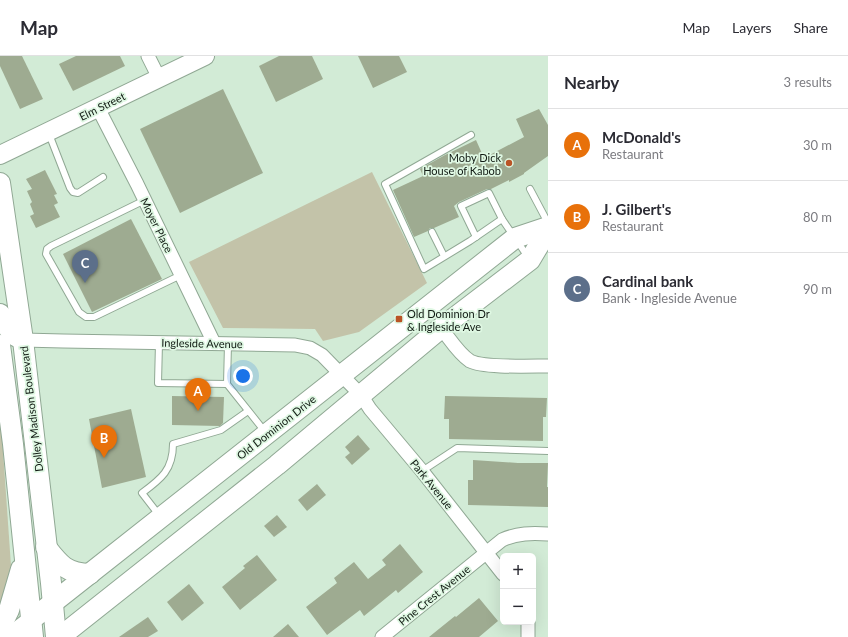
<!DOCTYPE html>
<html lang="en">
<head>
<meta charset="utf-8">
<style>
  body { margin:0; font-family:Lato,sans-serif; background:#f7f7f7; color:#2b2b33 }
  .controls { position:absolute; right:12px; bottom:12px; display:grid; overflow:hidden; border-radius:6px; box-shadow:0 4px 16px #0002 }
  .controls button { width:36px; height:36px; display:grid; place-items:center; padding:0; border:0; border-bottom:1px solid #e1e1e2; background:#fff; color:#2b2b33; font:20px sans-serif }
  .you { position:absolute; left:243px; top:320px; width:14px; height:14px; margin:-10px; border:3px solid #fff; border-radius:50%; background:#1a73e8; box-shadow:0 0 0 6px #1a73e833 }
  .badge { display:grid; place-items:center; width:26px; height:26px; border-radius:50%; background:#ba5426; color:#fff; font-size:13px; font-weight:700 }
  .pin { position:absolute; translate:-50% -33px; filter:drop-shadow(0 1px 2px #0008) }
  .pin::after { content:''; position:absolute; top:21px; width:14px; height:12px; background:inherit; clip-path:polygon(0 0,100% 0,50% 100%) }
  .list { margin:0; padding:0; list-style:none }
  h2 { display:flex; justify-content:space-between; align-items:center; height:52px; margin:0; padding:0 16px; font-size:17px }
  h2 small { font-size:13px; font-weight:400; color:#7c7c81 }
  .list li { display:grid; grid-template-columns:26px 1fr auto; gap:12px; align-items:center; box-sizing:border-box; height:72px; padding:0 16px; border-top:1px solid #e1e1e2 }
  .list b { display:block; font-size:15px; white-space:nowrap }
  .list p { margin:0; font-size:13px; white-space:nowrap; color:#7c7c81 }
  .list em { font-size:13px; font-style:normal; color:#7c7c81 }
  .map { position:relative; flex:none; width:548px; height:581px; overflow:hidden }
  header { display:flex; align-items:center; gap:24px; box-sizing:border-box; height:56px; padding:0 20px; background:#fff; border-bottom:1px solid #e1e1e2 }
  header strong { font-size:19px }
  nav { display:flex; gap:22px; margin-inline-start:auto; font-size:14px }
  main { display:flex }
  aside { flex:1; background:#fff }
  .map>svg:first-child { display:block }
  .green { fill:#c3c3a9 }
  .building { fill:#9eab91 }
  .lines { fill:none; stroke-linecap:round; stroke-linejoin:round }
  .lane-casing { stroke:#90a894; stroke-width:8 }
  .street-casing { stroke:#90a894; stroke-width:15 }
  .secondary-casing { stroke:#90a894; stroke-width:20 }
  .primary-casing { stroke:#90a894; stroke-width:22 }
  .lane { stroke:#fff; stroke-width:6 }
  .street { stroke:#fff; stroke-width:13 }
  .secondary { stroke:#fff; stroke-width:18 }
  .primary { stroke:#fff; stroke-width:20 }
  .poi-dot { fill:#ba5426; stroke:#dff8e3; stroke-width:1.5 }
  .labels { text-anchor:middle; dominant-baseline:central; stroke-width:3.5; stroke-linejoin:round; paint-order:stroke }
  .street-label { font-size:11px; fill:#111a13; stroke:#dff8e3 }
  .poi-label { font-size:11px; fill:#111a13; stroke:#dff8e3; text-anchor:end }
</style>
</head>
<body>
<header>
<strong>Map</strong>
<nav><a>Map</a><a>Layers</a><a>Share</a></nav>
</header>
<main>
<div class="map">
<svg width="548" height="581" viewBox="0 0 548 581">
  <rect width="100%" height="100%" fill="#d2ebd6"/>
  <g class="green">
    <polygon points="372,116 427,227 359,276 323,285 315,273 223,272 189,206"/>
    <polygon points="1,366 11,510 0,571 0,367"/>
  </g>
  <g class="building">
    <polygon points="0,0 22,0 43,43 20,53 0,10"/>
    <polygon points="76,0 120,0 125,10 73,35 59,8"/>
    <polygon points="279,0 312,0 323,23 276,46 259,10"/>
    <polygon points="358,0 399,0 407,16 373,32"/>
    <polygon points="223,33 263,117 180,157 140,73"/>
    <polygon points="539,53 548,69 548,100 524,117 524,118 509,126 509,124 491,133 487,133 459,146 454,150 459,161 434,172 430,172 428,175 414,181 393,134 423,120 420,113 445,99 476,84 484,102 524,81 516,63"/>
    <polygon points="45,114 57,138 54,139 58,147 54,149 60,161 36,172 30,160 34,158 30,148 32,146 27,135 32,133 26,123"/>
    <polygon points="131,163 162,223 92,256 63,198"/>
    <polygon points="172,340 224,341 223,367 220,370 172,369"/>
    <polygon points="445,340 547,342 546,361 543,361 543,385 449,383 449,363 444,363"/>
    <polygon points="131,353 146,421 102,432 89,363"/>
    <polygon points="358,379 370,393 352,409 345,401 350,397 345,391"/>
    <polygon points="473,404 518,407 548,407 547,431 548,431 548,451 468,449 468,424 473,424"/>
    <polygon points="317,428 326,439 307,455 298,444"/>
    <polygon points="277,459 287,471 274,481 264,470"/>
    <polygon points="400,488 423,516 398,537 396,534 364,560 360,554 327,579 306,551 337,527 334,522 354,506 368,523 386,509 382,504"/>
    <polygon points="257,499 277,524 240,554 222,531 245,512 243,510"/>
    <polygon points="189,528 204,547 182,565 167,546"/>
    <polygon points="479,542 498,565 479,581 429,581 455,560 456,561"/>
    <polygon points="148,561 158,575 148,581 119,581"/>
    <polygon points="288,568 299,581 273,581"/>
  </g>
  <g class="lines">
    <defs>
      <g id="lane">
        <polyline points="49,78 70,132 73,136 78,137 103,121"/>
        <polyline points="471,79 385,128 424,213 470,185 502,163 528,201"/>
        <polyline points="530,133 548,167"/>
        <polyline points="145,144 51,190 47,193 46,198 79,256 86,261 94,261 181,219"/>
        <polyline points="432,176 444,200"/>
        <polyline points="476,181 461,150 489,137 502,163"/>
        <polyline points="159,287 158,327 227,328"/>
        <polyline points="228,288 227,328 266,377"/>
        <polyline points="422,415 457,392 548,395"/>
        <path d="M159 459 142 437C161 423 173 414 173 388L221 374 248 355"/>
      </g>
      <g id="street">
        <polyline points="148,0 159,22"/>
        <polyline points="98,52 137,128 214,287"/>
        <path d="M441 272C450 283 458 297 470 305 483 312 531 310 548 310"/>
        <polyline points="23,284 63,285 295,289 310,292 322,299 361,339 370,353 422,415 503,518"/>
        <polyline points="528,566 528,581"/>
        <path d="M382 581 502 484C517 477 532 477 548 478"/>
      </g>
      <g id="secondary">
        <polyline points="0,99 205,0"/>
        <polyline points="9,581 31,564"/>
      </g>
      <g id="primary">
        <polyline points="0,127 23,284 51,527 56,581"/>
        <polyline points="0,258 12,278 23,284"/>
        <polyline points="0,289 13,388 33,581"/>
        <path d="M46 491C60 509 66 517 90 518"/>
        <polyline points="31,564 515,182 548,171"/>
        <polyline points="0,572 9,554 21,513"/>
        <polyline points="60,581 277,409 441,272 530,204 548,174"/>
      </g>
    </defs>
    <use href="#lane" class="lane-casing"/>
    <use href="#street" class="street-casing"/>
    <use href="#secondary" class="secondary-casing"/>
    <use href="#primary" class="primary-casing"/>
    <use href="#lane" class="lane"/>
    <use href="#street" class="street"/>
    <use href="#secondary" class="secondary"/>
    <use href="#primary" class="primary"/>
  </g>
  <g class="poi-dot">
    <circle cx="509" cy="107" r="4"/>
    <rect x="395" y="259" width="8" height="8" rx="2"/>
  </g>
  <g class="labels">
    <g class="street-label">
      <text transform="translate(102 50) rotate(-26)">Elm Street</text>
      <text transform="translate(157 169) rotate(64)">Moyer Place</text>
      <text transform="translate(202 287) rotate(1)">Ingleside Avenue</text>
      <text transform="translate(31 353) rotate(-97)">Dolley Madison Boulevard</text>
      <text transform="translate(276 371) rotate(-38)">Old Dominion Drive</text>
      <text transform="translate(432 428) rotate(51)">Park Avenue</text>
      <text transform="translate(434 539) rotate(-39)">Pine Crest Avenue</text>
    </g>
    <g class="poi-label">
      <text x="501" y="101">Moby Dick<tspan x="501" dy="13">House of Kabob</tspan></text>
      <text x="407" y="257" text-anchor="start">Old Dominion Dr<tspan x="407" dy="13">&amp; Ingleside Ave</tspan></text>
    </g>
  </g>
</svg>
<div class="controls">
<button>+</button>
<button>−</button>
</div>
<div class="you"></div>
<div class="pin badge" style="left:198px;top:355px;background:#e8710a">A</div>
<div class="pin badge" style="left:104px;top:402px;background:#e8710a">B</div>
<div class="pin badge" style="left:85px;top:227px;background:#5c6f8a">C</div>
</div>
<aside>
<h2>Nearby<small>3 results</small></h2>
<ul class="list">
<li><span class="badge" style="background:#e8710a">A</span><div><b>McDonald's</b><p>Restaurant</p></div><em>30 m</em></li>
<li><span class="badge" style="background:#e8710a">B</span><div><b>J. Gilbert's</b><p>Restaurant</p></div><em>80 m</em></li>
<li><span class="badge" style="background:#5c6f8a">C</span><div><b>Cardinal bank</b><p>Bank · Ingleside Avenue</p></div><em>90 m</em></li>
</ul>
</aside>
</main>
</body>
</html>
